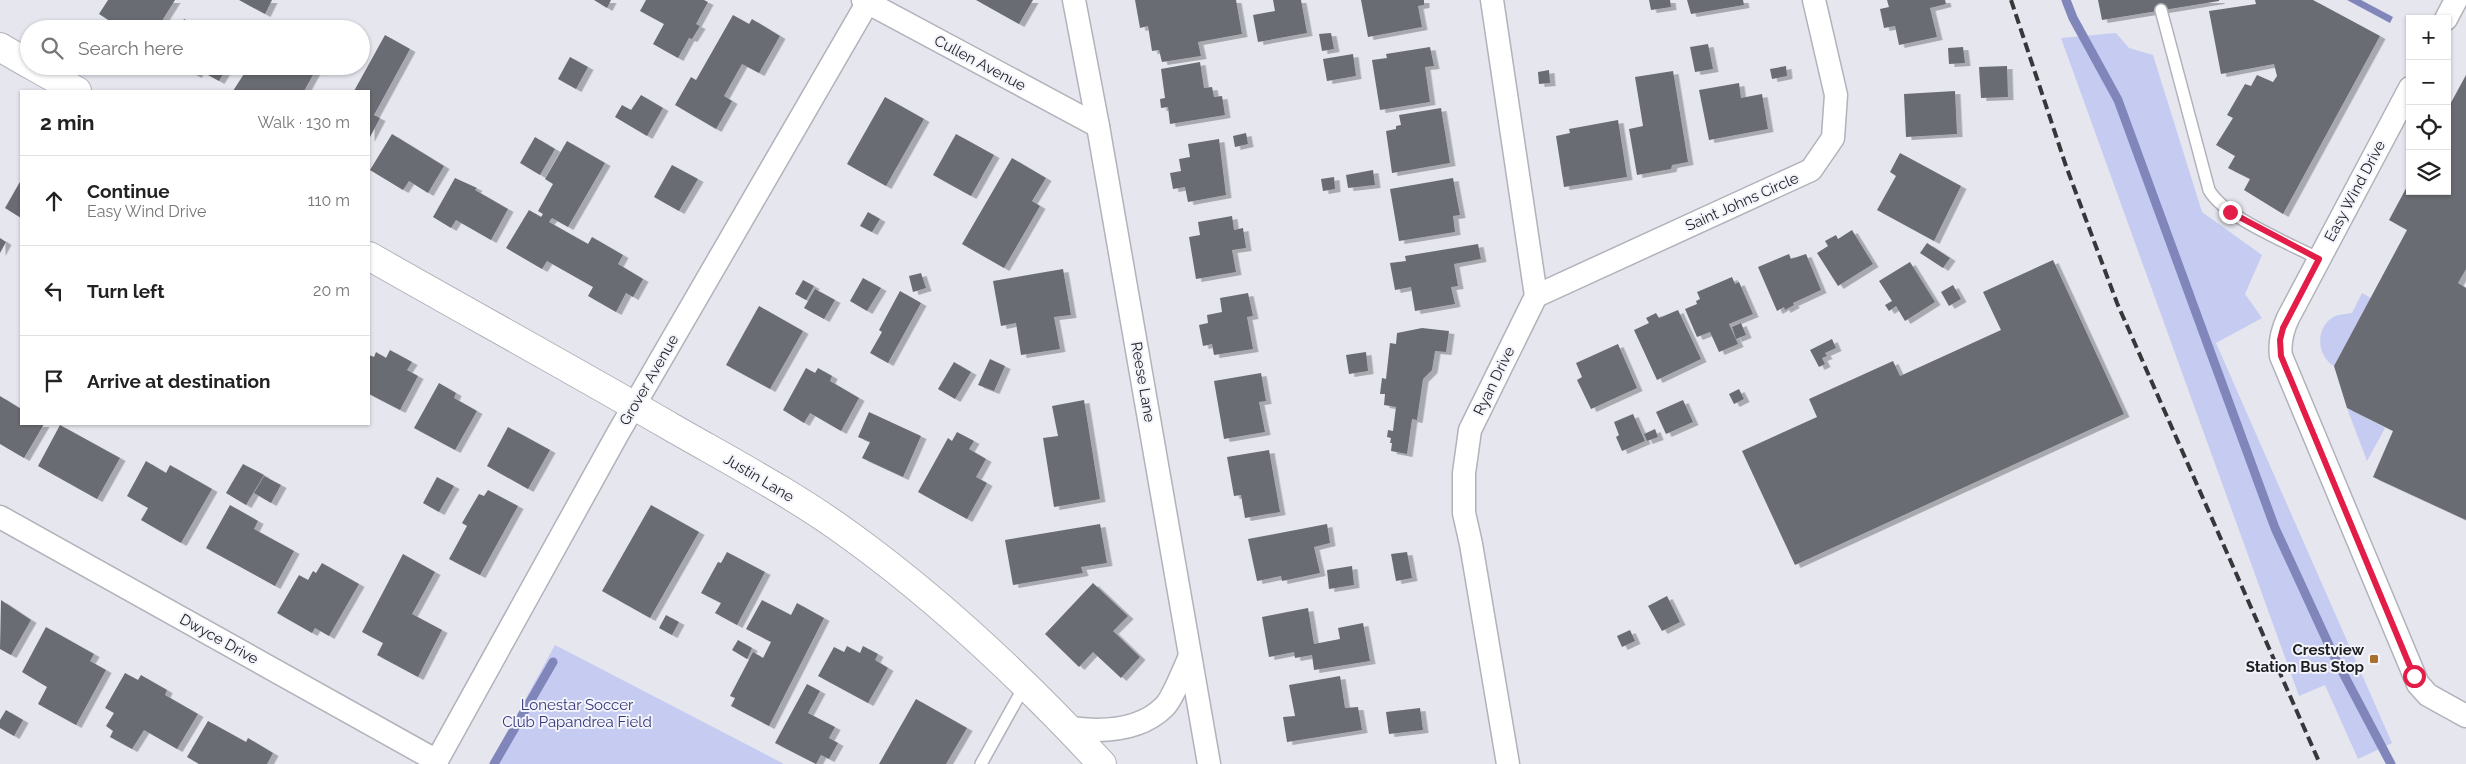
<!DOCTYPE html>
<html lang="en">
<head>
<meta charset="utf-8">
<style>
  body { margin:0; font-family:Raleway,sans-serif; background:#f6f6f6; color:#222 }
  .controls { position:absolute; right:15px; top:15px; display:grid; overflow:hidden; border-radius:0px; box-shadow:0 1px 4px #0004 }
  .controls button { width:45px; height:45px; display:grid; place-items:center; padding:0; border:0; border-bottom:1px solid #e0e0e0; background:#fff; color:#222; font:25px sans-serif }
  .stop { position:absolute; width:15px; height:15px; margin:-11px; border:4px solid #e11d48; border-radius:50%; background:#fff }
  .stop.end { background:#e11d48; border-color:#fff; box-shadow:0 1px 5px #0008 }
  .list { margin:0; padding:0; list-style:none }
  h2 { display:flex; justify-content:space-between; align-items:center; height:65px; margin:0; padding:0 20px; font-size:21px }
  h2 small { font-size:16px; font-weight:400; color:#767676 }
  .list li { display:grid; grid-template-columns:32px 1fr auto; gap:15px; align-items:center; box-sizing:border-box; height:90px; padding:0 20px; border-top:1px solid #e0e0e0 }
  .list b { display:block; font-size:19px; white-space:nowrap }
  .list p { margin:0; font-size:16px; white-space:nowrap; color:#767676 }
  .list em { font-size:16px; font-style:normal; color:#767676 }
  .icon { flex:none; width:28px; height:28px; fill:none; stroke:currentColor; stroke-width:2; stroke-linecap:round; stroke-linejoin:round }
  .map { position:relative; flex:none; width:2466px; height:764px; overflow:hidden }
  .search { position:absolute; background:#fff; box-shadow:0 1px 4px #0004; left:20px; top:20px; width:350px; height:55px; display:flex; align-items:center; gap:12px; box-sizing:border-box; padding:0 18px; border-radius:28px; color:#767676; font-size:19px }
  .panel { position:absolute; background:#fff; box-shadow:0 1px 4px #0004; left:20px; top:90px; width:350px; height:335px; border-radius:0px }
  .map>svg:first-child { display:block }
  .green { fill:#c5cbf1 }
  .water { fill:#8086ba }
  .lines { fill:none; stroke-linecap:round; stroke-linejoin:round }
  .stream { stroke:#8086ba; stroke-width:9 }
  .building { fill:#6b6c73; filter:url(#shadow) }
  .service-casing { stroke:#b1b2ba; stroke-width:14 }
  .minor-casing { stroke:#b1b2ba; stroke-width:25 }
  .tertiary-casing { stroke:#b1b2ba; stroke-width:30 }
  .service { stroke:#fff; stroke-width:11 }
  .minor { stroke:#fff; stroke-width:22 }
  .tertiary { stroke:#fff; stroke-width:28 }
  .rail { stroke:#36373a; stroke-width:4; stroke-dasharray:10 5; stroke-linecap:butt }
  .route { stroke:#e11d48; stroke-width:6 }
  .poi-dot { fill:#a7702c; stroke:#f2f3fb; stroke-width:2 }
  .labels { text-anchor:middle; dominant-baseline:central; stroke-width:4; stroke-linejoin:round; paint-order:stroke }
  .street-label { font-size:15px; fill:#1e1f21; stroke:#f2f3fb }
  .poi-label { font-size:15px; font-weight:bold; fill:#1e1f21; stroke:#f2f3fb; text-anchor:end }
  .park-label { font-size:15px; fill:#37397a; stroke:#f2f3fb }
</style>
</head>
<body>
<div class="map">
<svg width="2466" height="764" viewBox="0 0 2466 764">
  <defs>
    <filter id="shadow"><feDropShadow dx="5.5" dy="3" stdDeviation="0" flood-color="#0004"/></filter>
  </defs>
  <rect width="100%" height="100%" fill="#e5e6ee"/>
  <g class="green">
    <polygon points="2116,33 2129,48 2153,55 2202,212 2262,255 2245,294 2262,318 2216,343 2392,743 2358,759 2325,685 2299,696 2061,38"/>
    <path d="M2362 293 2371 298 2334 366C2317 356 2315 329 2332 318 2337 314 2346 314 2352 313Z"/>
    <polygon points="2347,408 2385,428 2367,461"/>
    <polygon points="555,645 784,764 490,764"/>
  </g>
  <polygon class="water" points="2347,0 2361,0 2393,17 2390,23"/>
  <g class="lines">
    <g class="stream">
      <polyline points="2066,0 2073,18 2118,100 2275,528 2334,656 2391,764"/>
      <polyline points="494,764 553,662"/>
    </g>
  </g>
  <g class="building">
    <polygon points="108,0 175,0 160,24 156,22 152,29 122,29 99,14"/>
    <polygon points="239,0 272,0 265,14"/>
    <polygon points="594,0 611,0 607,8"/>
    <polygon points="646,0 704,0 708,2 696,24 700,26 692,39 689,38 678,58 653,44 664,24 640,11"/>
    <polygon points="976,0 1033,0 1019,24"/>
    <polygon points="1135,0 1236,0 1242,34 1198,42 1201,56 1162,62 1159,50 1152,51 1148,26 1140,28"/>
    <polygon points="1273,0 1301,0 1307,33 1258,42 1253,15 1275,11"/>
    <polygon points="1361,0 1424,0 1424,5 1418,6 1422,27 1368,37"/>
    <polygon points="1649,0 1670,0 1671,7 1651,10"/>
    <polygon points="1687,0 1743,0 1744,5 1691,14"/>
    <polygon points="1887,0 1945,0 1946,4 1930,8 1937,37 1899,45 1895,26 1884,28 1880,9 1889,7"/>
    <polygon points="2098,0 2219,0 2219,1 2102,20"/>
    <polygon points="2255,0 2313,0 2380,36 2283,214 2244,190 2250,179 2228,168 2235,156 2216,145 2233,118 2227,115 2245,84 2251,86 2257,75 2273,82 2277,76 2274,64 2221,74 2209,11 2256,4"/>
    <polygon points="733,15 749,24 752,19 780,36 759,73 742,64 724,96 732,101 716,129 675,105 691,77 696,80"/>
    <polygon points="184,19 197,26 202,29 179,29"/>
    <polygon points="1331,33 1334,49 1322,51 1319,34"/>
    <polygon points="385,35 410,49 374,115 380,118 369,139 369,91 354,91"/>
    <polygon points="1708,44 1713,69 1695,72 1690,47"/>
    <polygon points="1430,47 1434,66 1425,67 1430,102 1380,110 1372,60 1387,58 1386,54"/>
    <polygon points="1963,47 1965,63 1949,64 1948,48"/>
    <polygon points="1353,54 1356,76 1327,81 1323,59"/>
    <polygon points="570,57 588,67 576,89 558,79"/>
    <polygon points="1200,62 1204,88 1212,87 1214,97 1222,96 1225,115 1170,124 1168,107 1161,108 1160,99 1165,98 1161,69"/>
    <polygon points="180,66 228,66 219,81 199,70 196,75"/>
    <polygon points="249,66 318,66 304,91 233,91"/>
    <polygon points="1786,66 1787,76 1772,79 1770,69"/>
    <polygon points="2007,66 2008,97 1981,98 1979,67"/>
    <polygon points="1549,70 1550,83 1539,84 1538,72"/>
    <polygon points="1673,71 1688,162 1672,165 1671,169 1637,175 1629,129 1643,126 1635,77"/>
    <polygon points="2466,75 2466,269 2458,283 2466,288 2466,520 2373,477 2393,431 2347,408 2334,366 2407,230 2389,220 2410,181 2410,191 2447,191 2447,110"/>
    <polygon points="1739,83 1741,98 1762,94 1768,129 1709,140 1699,90"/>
    <polygon points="1955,91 1957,134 1906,137 1904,94"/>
    <polygon points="641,95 663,108 647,136 615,117 622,105 631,110"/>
    <polygon points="885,97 924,119 886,186 847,164"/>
    <polygon points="1441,108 1450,163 1392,173 1386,131 1396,129 1396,126 1401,125 1399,115"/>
    <polygon points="1618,120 1627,177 1564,187 1556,136 1570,133 1569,129"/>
    <polygon points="1246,133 1248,144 1235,147 1233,136"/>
    <polygon points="392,134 444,166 428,193 409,181 403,190 370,170"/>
    <polygon points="956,134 994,155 971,196 933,175"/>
    <polygon points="535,137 555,149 540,175 520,163"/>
    <polygon points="1219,139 1226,195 1188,202 1185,187 1173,189 1170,173 1181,171 1179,159 1190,157 1188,144"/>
    <polygon points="567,141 605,163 568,227 552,218 549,222 588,244 592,237 623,255 618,264 643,279 633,297 626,293 616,312 588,296 593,287 547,261 542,269 506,248 529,210 541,217 543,214 538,211 553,184 545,179"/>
    <polygon points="1900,153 1961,186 1934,241 1877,210 1896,176 1890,172"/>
    <polygon points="1012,158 1046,178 1032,201 1040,206 1004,268 962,244"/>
    <polygon points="672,165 698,179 679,211 654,197"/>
    <polygon points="1373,170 1375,185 1348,188 1346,175"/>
    <polygon points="1334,177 1335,189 1323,191 1321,179"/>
    <polygon points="455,178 477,188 475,190 508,209 491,240 456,220 451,228 433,217"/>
    <polygon points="1453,178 1460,215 1453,216 1455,232 1399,241 1390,189"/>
    <polygon points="21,180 21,218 5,208"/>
    <polygon points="868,212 880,219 872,232 860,226"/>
    <polygon points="1232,216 1234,230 1243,228 1246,248 1232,250 1236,272 1196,279 1189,237 1200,235 1198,222"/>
    <polygon points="1852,230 1873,264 1838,286 1817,253 1828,246 1825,241 1836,235 1838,239"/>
    <polygon points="0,238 6,242 0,253"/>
    <polygon points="1927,243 1950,258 1943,268 1920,253"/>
    <polygon points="1478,244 1481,259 1454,264 1458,286 1451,287 1455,304 1415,311 1411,287 1395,290 1390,263 1406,261 1405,256"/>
    <polygon points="1789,254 1791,259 1806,254 1821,290 1793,303 1794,305 1785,310 1784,307 1777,311 1758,267"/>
    <polygon points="2053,260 2124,414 1795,565 1742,451 1817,417 1809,399 1893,361 1900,376 2001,330 1983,292"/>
    <polygon points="1910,262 1935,302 1905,321 1896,306 1889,311 1885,305 1892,301 1879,281"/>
    <polygon points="1063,269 1071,315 1054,317 1060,349 1021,355 1016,323 1001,326 993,281"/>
    <polygon points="921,273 926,288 913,292 909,276"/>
    <polygon points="1732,277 1735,284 1739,282 1753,314 1729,324 1738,344 1719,352 1710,332 1697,337 1685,309 1697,304 1696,301 1700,299 1697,292"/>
    <polygon points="863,278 881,288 867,311 850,301"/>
    <polygon points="803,280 814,286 806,300 795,294"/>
    <polygon points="1953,285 1961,299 1949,306 1941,292"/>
    <polygon points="815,289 835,300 824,319 804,308"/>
    <polygon points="900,291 921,303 888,363 870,353 882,332 879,330"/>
    <polygon points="1248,293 1253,316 1247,317 1253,349 1214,355 1212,344 1203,346 1199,325 1208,323 1207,315 1222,312 1220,298"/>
    <polygon points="759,306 803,331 770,389 726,365"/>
    <polygon points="1678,310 1701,359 1657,380 1634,330 1649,323 1646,318 1656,313 1659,318"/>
    <polygon points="1741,323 1746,335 1736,339 1732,327"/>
    <polygon points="1422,328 1449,331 1446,352 1435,351 1432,370 1423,379 1417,420 1412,419 1407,454 1391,451 1392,443 1390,443 1391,438 1387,437 1388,430 1393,431 1396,407 1384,405 1385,394 1380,394 1382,378 1386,379 1390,343 1396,344 1397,333"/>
    <polygon points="1832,339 1836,348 1825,353 1827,356 1822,358 1825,364 1819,367 1810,350"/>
    <polygon points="1618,344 1637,388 1591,409 1577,380 1582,377 1576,363"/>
    <polygon points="390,350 412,362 407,370 418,376 400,410 369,394 369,355 374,357 376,352 386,358"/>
    <polygon points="1366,352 1368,371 1349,374 1346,355"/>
    <polygon points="990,359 1005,366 994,391 978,385"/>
    <polygon points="954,362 971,372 955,399 938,389"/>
    <polygon points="806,368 815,373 818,368 832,376 830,381 859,398 841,431 810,413 804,423 783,410"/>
    <polygon points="1261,373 1266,401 1259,402 1265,432 1224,439 1214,381"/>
    <polygon points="439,383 456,393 454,398 477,411 455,450 414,428"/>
    <polygon points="1739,389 1744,399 1734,404 1729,394"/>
    <polygon points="0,396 21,409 21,424 44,424 24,458 0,444"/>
    <polygon points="1084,400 1100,499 1054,507 1043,438 1058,436 1052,406"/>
    <polygon points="1683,400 1693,422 1666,434 1656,412"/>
    <polygon points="869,412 921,436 903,477 862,458 870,442 858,437"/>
    <polygon points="1633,414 1645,441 1622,451 1616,437 1619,435 1614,422"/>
    <polygon points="60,425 120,458 97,499 38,466"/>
    <polygon points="508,427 550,450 528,489 487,466"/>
    <polygon points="1655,429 1658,437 1647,441 1644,434"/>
    <polygon points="957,432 974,441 969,449 986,459 976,477 987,483 967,519 918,492 948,438 952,441"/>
    <polygon points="1269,450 1280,512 1245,518 1241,495 1234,496 1227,457"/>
    <polygon points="146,461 166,473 170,465 212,489 181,543 141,520 148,508 127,496"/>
    <polygon points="243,464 264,475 246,505 226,493"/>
    <polygon points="264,476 281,485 271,503 254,493"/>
    <polygon points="437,477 454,486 439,512 423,503"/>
    <polygon points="488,490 518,506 480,575 449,559 467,526 462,523 479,494 484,496"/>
    <polygon points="230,505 258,521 254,529 294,551 275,586 206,548"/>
    <polygon points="651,505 699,532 650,618 602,591"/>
    <polygon points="1100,524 1107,563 1081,567 1083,573 1013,585 1005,540"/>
    <polygon points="1327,524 1330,543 1314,547 1320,573 1282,581 1281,576 1257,581 1248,539"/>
    <polygon points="727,552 765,572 737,625 715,613 721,603 701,593 718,562 721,563"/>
    <polygon points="1407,552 1412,578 1396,581 1391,554"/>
    <polygon points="403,554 435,572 412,614 442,630 418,677 377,655 383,643 362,632"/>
    <polygon points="322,563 359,584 329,636 315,628 312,633 277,613 299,575 308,580 313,571 316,573"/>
    <polygon points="1352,566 1354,585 1329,589 1327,570"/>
    <polygon points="1093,583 1128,616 1113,631 1140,657 1121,678 1093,652 1079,667 1045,634"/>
    <polygon points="1667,596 1680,622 1662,631 1648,606"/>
    <polygon points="1,600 31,620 11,655 0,649"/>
    <polygon points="762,600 791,615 797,603 824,618 769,726 731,706 735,698 730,696 753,652 763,658 771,642 746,629"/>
    <polygon points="1308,608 1314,644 1340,639 1338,628 1363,623 1370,661 1314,670 1312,655 1295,658 1294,652 1269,657 1262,617"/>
    <polygon points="666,615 679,622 672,635 659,628"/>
    <polygon points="46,627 94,654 90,661 106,670 76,725 38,704 47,687 22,672"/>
    <polygon points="1630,630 1635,641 1622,647 1617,636"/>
    <polygon points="738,640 752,648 747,659 732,650"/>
    <polygon points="847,646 860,653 863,646 878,654 875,660 888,668 868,703 818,676 834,647 844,652"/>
    <polygon points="125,673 138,680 141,675 146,678 167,690 165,695 198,714 177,749 144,730 132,749 110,737 113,731 106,726 114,713 105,708"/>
    <polygon points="1340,676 1345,708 1358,707 1362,730 1287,742 1283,717 1295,716 1289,685"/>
    <polygon points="807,684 820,691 808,713 835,727 829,738 838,743 829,759 821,755 816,764 775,743"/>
    <polygon points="916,699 967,728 946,764 879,764"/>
    <polygon points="1420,708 1423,730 1389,734 1386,712"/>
    <polygon points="6,710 23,720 14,736 0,728 0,720"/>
    <polygon points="208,721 246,742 248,738 273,753 267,764 199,764 187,757"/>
  </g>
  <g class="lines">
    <defs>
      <g id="service">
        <path d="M2161 10 2209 190C2225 218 2289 243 2319 259"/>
        <polyline points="981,764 1025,685"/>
      </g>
      <g id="minor">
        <polyline points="863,0 1098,126"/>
        <polyline points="1074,0 1098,126 1209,764"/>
        <polyline points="1492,0 1536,296 1470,430 1464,473 1464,513 1471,544 1508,764"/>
        <polyline points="2446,19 2456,0"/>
        <path d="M2410 88 2288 318C2282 331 2279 342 2281 356L2418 684 2428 695 2466 716"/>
        <polyline points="1536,296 1811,170 1833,138 1836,95 1814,0"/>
        <polyline points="0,517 437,761"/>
        <path d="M1069 728C1100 732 1140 731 1164 707 1172 700 1185 667 1190 656"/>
        <polyline points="435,764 617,435 869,0"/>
      </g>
      <g id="tertiary">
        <polyline points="0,47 29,64"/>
        <polyline points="33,66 77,91"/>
        <path d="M369 256C469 313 571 369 671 427 732 462 795 495 852 537 943 603 1026 682 1102 764"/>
      </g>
    </defs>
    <use href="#service" class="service-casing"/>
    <use href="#minor" class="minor-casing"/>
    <use href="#tertiary" class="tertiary-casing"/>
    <use href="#service" class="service"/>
    <use href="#minor" class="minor"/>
    <use href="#tertiary" class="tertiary"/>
    <polyline class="rail" points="2011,0 2066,166 2117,303 2320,764"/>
  </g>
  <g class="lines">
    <polyline class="route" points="2230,212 2319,259 2283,328 2280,340 2281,356 2414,676"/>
  </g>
  <rect class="poi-dot" x="2369" y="654" width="10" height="10" rx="2.5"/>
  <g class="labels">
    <g class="street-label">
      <text transform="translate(980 63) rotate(28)">Cullen Avenue</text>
      <text transform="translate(2355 191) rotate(-62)">Easy Wind Drive</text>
      <text transform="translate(1742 202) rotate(-24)">Saint Johns Circle</text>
      <text transform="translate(649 380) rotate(-60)">Grover Avenue</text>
      <text transform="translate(1494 381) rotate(-64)">Ryan Drive</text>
      <text transform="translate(1143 382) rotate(80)">Reese Lane</text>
      <text transform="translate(759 478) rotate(31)">Justin Lane</text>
      <text transform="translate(219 639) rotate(29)">Dwyce Drive</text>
    </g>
    <g class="poi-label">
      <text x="2364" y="650">Crestview<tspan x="2364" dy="17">Station Bus Stop</tspan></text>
    </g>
    <g class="park-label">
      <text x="577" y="705">Lonestar Soccer<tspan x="577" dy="17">Club Papandrea Field</tspan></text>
    </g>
  </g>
</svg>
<div class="controls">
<button>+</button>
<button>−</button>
<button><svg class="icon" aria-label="locate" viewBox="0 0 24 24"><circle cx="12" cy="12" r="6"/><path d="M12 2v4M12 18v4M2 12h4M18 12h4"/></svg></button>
<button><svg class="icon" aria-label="layers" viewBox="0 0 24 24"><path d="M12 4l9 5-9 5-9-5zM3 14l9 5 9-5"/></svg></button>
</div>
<div class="stop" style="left:2414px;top:676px"></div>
<div class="stop end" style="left:2230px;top:212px"></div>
<div class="search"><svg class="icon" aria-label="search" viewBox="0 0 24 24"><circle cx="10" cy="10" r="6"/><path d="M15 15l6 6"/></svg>Search here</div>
<section class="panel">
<h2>2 min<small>Walk · 130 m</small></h2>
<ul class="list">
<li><svg class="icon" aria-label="ahead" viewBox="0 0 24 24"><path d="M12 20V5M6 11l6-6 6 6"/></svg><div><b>Continue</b><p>Easy Wind Drive</p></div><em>110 m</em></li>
<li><svg class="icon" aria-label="left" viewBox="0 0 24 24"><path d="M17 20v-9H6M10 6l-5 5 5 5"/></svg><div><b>Turn left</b></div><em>20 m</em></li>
<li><svg class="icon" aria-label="arrive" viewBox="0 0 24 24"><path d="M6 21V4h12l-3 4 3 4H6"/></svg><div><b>Arrive at destination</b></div></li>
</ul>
</section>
</div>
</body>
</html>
